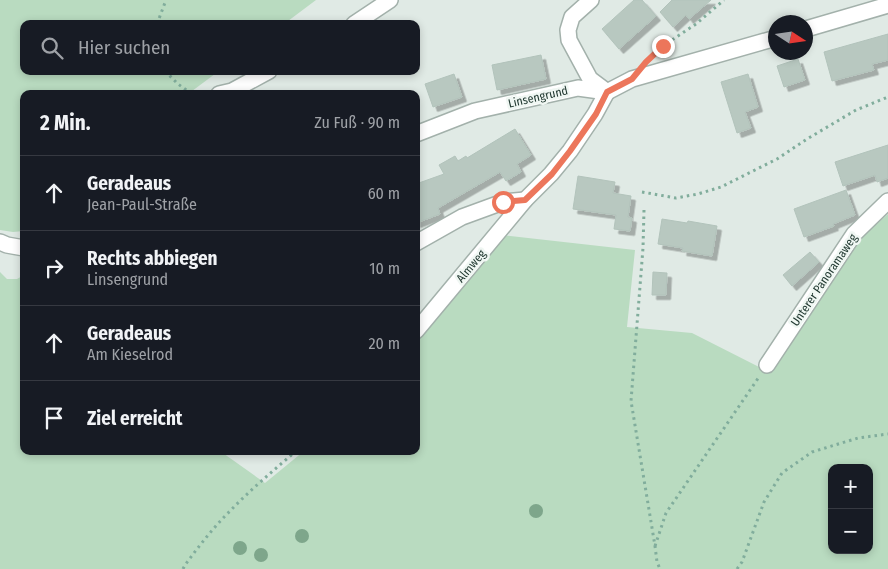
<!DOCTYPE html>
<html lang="de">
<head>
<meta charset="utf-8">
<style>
  body { margin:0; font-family:"Fira Sans Condensed",sans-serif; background:#242831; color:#f1f3f6 }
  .controls { position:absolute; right:15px; bottom:15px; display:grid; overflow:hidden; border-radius:10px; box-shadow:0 2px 8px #0003 }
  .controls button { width:45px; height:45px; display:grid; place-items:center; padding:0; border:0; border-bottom:1px solid #363941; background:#171b24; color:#f1f3f6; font:25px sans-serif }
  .compass { position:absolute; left:768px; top:15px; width:45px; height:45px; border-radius:50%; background:#171b24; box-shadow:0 2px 8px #0003; rotate:102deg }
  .stop { position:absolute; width:15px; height:15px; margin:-11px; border:4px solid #ec765b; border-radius:50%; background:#fff }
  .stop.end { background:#ec765b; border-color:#fff; box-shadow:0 1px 5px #0008 }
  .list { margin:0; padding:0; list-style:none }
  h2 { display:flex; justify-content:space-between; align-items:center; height:65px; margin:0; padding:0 20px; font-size:21px }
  h2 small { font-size:16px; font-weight:400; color:#9ea1a6 }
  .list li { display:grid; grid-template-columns:32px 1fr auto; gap:15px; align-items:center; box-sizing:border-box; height:75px; padding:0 20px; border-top:1px solid #363941 }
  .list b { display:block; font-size:19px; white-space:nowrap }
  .list p { margin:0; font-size:16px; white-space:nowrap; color:#9ea1a6 }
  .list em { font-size:16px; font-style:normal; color:#9ea1a6 }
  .icon { flex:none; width:28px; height:28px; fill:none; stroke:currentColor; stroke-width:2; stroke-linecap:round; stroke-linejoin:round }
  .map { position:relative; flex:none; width:888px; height:569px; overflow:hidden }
  .search { position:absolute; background:#171b24; box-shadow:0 2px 8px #0003; left:20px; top:20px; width:400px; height:55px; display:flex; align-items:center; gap:12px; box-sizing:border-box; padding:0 18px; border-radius:10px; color:#9ea1a6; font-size:19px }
  .panel { position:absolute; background:#171b24; box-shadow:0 2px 8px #0003; left:20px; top:90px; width:400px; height:365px; border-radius:10px }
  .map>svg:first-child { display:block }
  .green { fill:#b9dbc0; fill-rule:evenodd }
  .building { fill:#b8c8c0; stroke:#b2c3bb; filter:url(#shadow) }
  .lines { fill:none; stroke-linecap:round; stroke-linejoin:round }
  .minor-casing { stroke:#a3b1ab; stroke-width:18 }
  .path { stroke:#81ad9c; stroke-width:3; stroke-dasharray:2.5 4; stroke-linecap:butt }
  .minor { stroke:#fff; stroke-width:15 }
  .tree { fill:#7ea68b }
  .route { stroke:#ec765b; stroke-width:6 }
  .labels { text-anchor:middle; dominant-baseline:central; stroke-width:5; stroke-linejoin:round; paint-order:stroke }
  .street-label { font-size:12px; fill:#213931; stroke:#f0f7f3 }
</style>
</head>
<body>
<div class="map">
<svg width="888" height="569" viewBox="0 0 888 569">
  <defs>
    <filter id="shadow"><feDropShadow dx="4.5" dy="4.5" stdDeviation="0" flood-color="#0004"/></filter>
  </defs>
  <rect width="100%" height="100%" fill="#e0eae5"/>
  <g class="green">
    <polygon points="0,0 316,0 284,24 24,24 24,71 219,71 188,94 24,94 24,231 13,232 0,230"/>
    <path d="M888 214V569H0V272L7 279H17L24 275V451H220L265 483 304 451H416V338L502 235 635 250 627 327 692 333 771 373 846 258 864 235ZM832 468H869V550H832Z"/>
  </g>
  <g class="building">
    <polygon points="634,0 642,0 656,16 619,49 602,29"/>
    <polygon points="672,0 711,0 689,19 686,15 673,27 660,12"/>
    <polygon points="888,34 888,60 872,64 874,70 832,81 824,52"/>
    <polygon points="541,55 546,79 497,90 492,65"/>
    <polygon points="798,59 805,80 784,87 777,66"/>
    <polygon points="454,74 462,97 433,107 425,84"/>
    <polygon points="748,74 758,107 745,112 751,128 737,133 721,82"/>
    <polygon points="515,129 531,155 517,164 521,172 506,181 500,172 438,208 440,214 416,223 416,184 444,174 439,165 455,156 458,161 466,156 467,158"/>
    <polygon points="888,145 888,178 877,182 875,175 843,186 835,162"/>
    <polygon points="578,176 615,182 613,193 631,196 628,217 632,218 630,231 614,229 616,215 573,209"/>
    <polygon points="846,190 855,215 833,224 834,226 804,237 794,209"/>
    <polygon points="662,219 687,223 688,221 717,226 712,256 682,251 683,248 658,244"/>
    <polygon points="810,252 819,262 792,286 783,275"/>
    <polygon points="653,272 667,273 666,295 652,295"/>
  </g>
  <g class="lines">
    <defs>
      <g id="minor">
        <polyline points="591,0 572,17 568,30 569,40 590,79 606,91"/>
        <polyline points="354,24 390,0"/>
        <polyline points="806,29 888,5"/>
        <polyline points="219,94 232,91 269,71"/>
        <polyline points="416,134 475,111 578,88 607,92 632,79 776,38"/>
        <polyline points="0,242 7,245 24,248"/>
        <polyline points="416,243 462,217 503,202 525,200"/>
        <polyline points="416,331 525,200 551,174 570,151 595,114 607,92"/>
        <polyline points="767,365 854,234 888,201"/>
      </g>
    </defs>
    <use href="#minor" class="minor-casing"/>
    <g class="path">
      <polyline points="157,24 166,0"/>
      <polyline points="652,56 663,46 696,24 724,0"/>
      <polyline points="165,71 178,84 192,94"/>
      <polyline points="642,192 676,198 698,194 721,187 777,159 807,139 856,110 888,97"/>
      <polyline points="644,210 643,248 631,401 655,546 657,562 660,569"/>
      <polyline points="655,546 666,513 759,377"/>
      <path d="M183 569 185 565C199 546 213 528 230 511 250 490 273 471 296 451"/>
      <polyline points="737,569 742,562 764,502 782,473 812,452 858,438 888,434"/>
    </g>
    <use href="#minor" class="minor"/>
  </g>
  <g class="tree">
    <circle cx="536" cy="511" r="7"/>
    <circle cx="302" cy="536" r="7"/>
    <circle cx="240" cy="548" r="7"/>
    <circle cx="261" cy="555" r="7"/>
  </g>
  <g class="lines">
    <polyline class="route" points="503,202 525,200 552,174 570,151 596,114 607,92 632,79 646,62 663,46"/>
  </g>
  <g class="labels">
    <g class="street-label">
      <text transform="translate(538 97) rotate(-13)">Linsengrund</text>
      <text transform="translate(471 266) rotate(-50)">Almweg</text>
      <text transform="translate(824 280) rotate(-56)">Unterer Panoramaweg</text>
    </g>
  </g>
</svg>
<div class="controls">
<button>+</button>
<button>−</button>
</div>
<svg class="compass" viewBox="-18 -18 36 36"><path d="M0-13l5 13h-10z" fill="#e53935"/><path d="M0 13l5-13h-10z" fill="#9ea1a6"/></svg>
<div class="stop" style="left:503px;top:202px"></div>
<div class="stop end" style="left:663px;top:46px"></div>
<div class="search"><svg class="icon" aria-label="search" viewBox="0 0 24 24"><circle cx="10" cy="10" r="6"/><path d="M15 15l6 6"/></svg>Hier suchen</div>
<section class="panel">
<h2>2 Min.<small>Zu Fuß · 90 m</small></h2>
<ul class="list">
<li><svg class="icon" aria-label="ahead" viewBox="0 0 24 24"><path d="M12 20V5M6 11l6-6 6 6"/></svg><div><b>Geradeaus</b><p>Jean-Paul-Straße</p></div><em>60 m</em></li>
<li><svg class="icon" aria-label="right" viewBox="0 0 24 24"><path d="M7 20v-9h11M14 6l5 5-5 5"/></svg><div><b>Rechts abbiegen</b><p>Linsengrund</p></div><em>10 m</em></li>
<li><svg class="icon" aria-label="ahead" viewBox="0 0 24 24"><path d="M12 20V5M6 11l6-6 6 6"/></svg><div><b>Geradeaus</b><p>Am Kieselrod</p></div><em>20 m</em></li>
<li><svg class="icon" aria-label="arrive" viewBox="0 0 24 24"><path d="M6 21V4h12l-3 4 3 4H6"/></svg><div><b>Ziel erreicht</b></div></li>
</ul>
</section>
</div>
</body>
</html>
